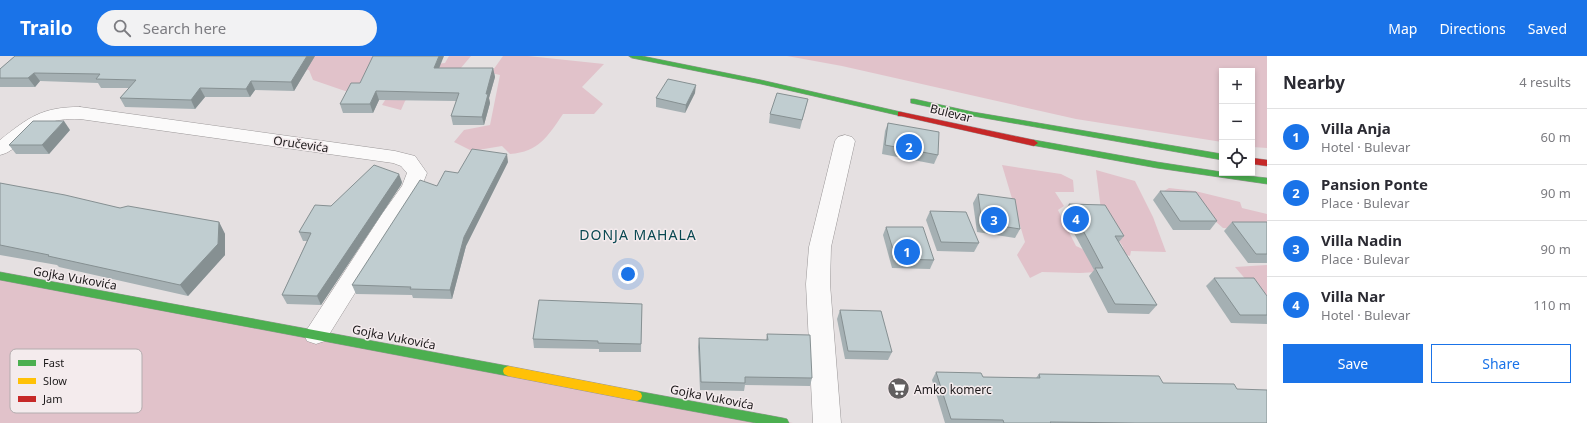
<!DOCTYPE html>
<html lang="en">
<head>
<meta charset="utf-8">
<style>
  body { margin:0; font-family:"Noto Sans",sans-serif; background:#f2f2f3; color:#2b2b33 }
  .controls { position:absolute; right:12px; top:12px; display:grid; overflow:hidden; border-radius:0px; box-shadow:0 2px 6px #0003 }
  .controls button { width:36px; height:36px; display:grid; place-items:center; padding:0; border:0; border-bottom:1px solid #e1e1e2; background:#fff; color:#2b2b33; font:20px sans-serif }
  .you { position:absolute; left:628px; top:218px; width:14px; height:14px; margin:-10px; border:3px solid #fff; border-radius:50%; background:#1a73e8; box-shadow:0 0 0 6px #1a73e833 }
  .badge { display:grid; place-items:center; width:26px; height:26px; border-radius:50%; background:#1a73e8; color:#fff; font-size:13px; font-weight:700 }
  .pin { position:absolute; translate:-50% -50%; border:2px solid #fff; box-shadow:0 1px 4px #0006 }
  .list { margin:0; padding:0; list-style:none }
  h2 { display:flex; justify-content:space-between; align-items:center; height:52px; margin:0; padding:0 16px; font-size:17px }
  h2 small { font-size:13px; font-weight:400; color:#7c7c81 }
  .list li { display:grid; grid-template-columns:26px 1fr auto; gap:12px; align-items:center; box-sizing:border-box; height:56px; padding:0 16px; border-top:1px solid #e1e1e2 }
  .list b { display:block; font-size:15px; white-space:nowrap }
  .list p { margin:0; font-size:13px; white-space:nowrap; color:#7c7c81 }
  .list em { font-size:13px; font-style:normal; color:#7c7c81 }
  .actions { display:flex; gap:8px; padding:12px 16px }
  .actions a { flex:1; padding:9px 0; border:1px solid #1a73e8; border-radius:0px; text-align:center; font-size:14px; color:#1a73e8 }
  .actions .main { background:#1a73e8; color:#fff }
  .icon { flex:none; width:22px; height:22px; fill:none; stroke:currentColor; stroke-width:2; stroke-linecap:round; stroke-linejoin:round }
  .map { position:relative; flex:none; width:1267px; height:367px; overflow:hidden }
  header { display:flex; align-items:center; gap:24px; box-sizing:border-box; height:56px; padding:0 20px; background:#1a73e8; color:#fff }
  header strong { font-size:19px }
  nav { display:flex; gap:22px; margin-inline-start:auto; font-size:14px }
  .search { width:280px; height:36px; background:#f2f2f3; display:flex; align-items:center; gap:10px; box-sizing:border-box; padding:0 14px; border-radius:22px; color:#7c7c81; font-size:15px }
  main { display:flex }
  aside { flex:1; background:#fff }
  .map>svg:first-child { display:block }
  .green { fill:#e1c2ca }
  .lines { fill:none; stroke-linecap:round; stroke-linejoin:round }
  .street-casing { stroke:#9a9697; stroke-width:1 }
  .fast-casing { stroke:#9a9697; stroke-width:1 }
  .slow-casing { stroke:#9a9697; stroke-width:1 }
  .jam-casing { stroke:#9a9697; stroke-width:1 }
  .street { fill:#fbfafa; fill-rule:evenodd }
  .fast { fill:#4caf50; fill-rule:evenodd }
  .slow { fill:#ffc107; fill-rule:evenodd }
  .jam { fill:#c62828; fill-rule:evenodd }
  .wall { fill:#a5b0b3 }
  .shaded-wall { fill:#869092 }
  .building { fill:#c0cdd0; stroke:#869092 }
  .labels { text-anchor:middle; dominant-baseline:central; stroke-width:3; stroke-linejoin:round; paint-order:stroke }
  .street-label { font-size:12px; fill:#1c191a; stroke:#f4ebed }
  .poi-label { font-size:12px; fill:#1c191a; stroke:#f4ebed; text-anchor:start }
  .quarter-label { font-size:14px; letter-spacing:1px; fill:#094851; stroke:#f4ebed }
  .key { fill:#f4ebed; stroke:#b3acae; stroke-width:1 }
  .key-label { font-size:11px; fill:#1c191a }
</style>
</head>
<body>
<header>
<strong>Trailo</strong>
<div class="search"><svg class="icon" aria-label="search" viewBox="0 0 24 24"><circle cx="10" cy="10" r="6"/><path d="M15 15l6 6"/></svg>Search here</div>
<nav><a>Map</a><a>Directions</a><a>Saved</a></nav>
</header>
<main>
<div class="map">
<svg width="1267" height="367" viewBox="0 0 1267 367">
  <rect width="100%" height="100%" fill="#e5e0e1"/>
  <g class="green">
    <polygon points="211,0 372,0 372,5 419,10 445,7 449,0 471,0 455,19 427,21 405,45 401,54 382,49 392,33 348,36 313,24 309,14 279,12"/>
    <path d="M503 0H528L604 8 582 31 603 48 594 58H563C548 80 539 96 510 98L502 90 472 95 454 86 464 74 490 69 500 19 491 17Z"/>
    <polygon points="787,0 1267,0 1267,92 1252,91 1252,15 1222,15 1222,86 1076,63 842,10"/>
    <polygon points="1002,109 1061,118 1073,124 1074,136 1055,136 1064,150 1058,154 1076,190 1089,196 1098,216 1080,217 1042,216 1030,222 1017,199 1025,186"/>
    <polygon points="1096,114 1135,125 1153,161 1166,196 1131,195 1130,200 1124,198 1123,191 1101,154"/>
    <polygon points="1169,132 1195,135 1240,146 1242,152 1267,158 1267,181 1261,174 1223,172 1215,165 1168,143 1164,135"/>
    <polygon points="1267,209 1267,248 1235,211"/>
    <polygon points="0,220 793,367 0,367"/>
  </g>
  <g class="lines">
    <defs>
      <g id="street">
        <path d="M80 51 395 95 415 100 427 117 419 137 398 168 325 285 316 288 307 285 304 278 382 158 402 130 407 117 401 110 393 107 80 63C50 62 43 68 21 86 14 92 9 97 0 99V84C29 61 42 51 80 51Z"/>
        <polygon points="845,79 852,81 855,85 831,191 830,228 841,367 813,367 806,228 809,191 835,85 838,81"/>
      </g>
      <g id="fast">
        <polygon points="629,0 642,0 761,24 901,56 905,58 901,60 761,28 632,2"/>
        <polygon points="911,43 914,43 973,56 1222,98 1222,104 973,60 911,47"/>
        <polygon points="1034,84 1157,106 1222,116 1222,117 1267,122 1267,128 1157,112 1031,89 1030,87"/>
        <polygon points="0,216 508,310 512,312 513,315 512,318 508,320 0,224"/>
        <polygon points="637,335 783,362 787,363 789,367 756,367 637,345 633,343 632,340 633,337"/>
      </g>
      <polygon id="slow" points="508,310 637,335 641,337 642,340 641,343 637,345 508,320 504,318 503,315 504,312"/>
      <g id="jam">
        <polygon points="898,56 901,56 1034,84 1038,87 1034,90 901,60 898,60"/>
        <polygon points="1252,102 1267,104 1267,110 1252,108"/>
      </g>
    </defs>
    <use href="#street" class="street-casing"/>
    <use href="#fast" class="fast-casing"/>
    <use href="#slow" class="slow-casing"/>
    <use href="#jam" class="jam-casing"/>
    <use href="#street" class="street"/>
    <use href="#fast" class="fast"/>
    <use href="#slow" class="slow"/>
    <use href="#jam" class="jam"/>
  </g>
  <g class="wall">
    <polygon points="15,0 315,0 294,35 255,34 250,41 205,41 195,53 125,51 120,42 129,32 101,32 98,27 40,25 35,31 0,31 0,13"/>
    <polygon points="440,12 493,12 495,21 489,42 490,47 484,69 453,69 451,60 456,45 379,44 373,57 343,57 340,48 360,27"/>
    <polygon points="695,37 685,57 656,51 656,42"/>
    <polygon points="808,43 800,73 769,67 770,58"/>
    <polygon points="888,67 938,99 934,108 882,98 885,75"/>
    <polygon points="70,74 49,98 16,98 9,89"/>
    <polygon points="508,106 466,190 452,243 413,242 412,239 356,238 352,229 437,130 458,117"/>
    <polygon points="402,126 401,129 321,249 287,248 282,239 307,185 303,185 299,176 331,150"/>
    <polygon points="0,127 120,152 219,166 225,178 225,199 188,240 59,211 57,209 0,199"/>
    <polygon points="1160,135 1217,165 1210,174 1173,174 1153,144"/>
    <polygon points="978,138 1020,173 1015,182 977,176 973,147"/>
    <polygon points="1069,148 1124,180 1119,186 1157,249 1149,258 1108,257 1089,220 1094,214 1063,157"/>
    <polygon points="930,155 979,187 974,196 937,195 926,164"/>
    <polygon points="1232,166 1267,166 1267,207 1248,207 1224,175"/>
    <polygon points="886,171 934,204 930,213 892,212 883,179"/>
    <polygon points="1214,222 1267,240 1267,268 1231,267 1206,230"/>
    <polygon points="642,248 641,296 599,296 599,293 534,292 533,283"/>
    <polygon points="840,254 892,296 888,304 845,303 837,263"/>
    <polygon points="767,278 812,322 810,330 745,329 744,335 700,334 698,291 699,282 766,284"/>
    <polygon points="936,316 983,321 1036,322 1039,318 1237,333 1267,367 945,367 932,324"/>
  </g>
  <g class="shaded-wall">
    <polygon points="307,0 315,0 294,35 291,26"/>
    <polygon points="439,0 444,0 436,20 434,12"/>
    <polygon points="493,12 495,21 489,42 490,47 484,69 482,61 486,38"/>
    <polygon points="34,17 40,25 35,31 28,22"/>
    <polygon points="251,25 255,34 250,41 246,33"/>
    <polygon points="696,29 695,37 685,57 686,49"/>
    <polygon points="200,32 205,41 195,53 191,44"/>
    <polygon points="376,35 379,44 373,57 370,48"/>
    <polygon points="64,65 70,74 49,98 42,89"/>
    <polygon points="507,98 508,106 466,190 452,243 450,234 464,181"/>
    <polygon points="399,118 402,126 401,129 321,249 317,240"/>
    <polygon points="219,166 225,178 225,199 188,240 180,229"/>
  </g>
  <g class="building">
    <polygon points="15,0 307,0 291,26 251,25 246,33 200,32 191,44 120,42 136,24 96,23 100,18 34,17 28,22 0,22 0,13"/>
    <polygon points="373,0 439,0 434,12 493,12 486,38 488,38 482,61 451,60 459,37 376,35 370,48 340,48 351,27 360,27"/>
    <polygon points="668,23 696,29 686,49 656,42"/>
    <polygon points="777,37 808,43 802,64 770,58"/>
    <polygon points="33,65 64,65 42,89 9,89"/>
    <polygon points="888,67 939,76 938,99 885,89"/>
    <polygon points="472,93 507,98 464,181 450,234 410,233 411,231 352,229 420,124 437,130 445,115 458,117"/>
    <polygon points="374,109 399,118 398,120 317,240 282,239 311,177 299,176 315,149 331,150"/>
    <polygon points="0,127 65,139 120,152 128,150 219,166 218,188 180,229 48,200 49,199 0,189"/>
    <polygon points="1160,135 1196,136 1217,165 1180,165"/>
    <polygon points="978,138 1015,143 1020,173 982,167"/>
    <polygon points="1069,148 1105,149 1124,180 1115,180 1157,249 1115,248 1095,212 1103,212"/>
    <polygon points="930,155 966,156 979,187 941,186"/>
    <polygon points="1232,166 1267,166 1267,198 1256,198"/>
    <polygon points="886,171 923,171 934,204 896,203"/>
    <polygon points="1214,222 1254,222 1267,240 1267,259 1240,259"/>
    <polygon points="539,244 642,248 641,288 598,287 598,285 533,283"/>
    <polygon points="840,254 881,255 892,296 848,295"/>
    <polygon points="767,278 810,279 812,322 745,321 745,327 701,326 699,282 768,284"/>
    <polygon points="936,316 981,317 983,321 1040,322 1039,318 1159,320 1163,327 1234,328 1237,333 1267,334 1267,367 1135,367 1050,366 1051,367 1004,367 1003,364 951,363"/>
  </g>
  <defs>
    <symbol id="supermarket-disc" viewBox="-11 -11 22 22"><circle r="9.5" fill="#625f60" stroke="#f4ebed"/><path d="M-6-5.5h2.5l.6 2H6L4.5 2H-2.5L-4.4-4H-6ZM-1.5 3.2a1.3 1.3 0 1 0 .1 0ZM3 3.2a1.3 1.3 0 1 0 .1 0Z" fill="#fff"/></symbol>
  </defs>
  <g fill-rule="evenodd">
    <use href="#supermarket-disc" x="886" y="320" width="25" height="25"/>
  </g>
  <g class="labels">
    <g class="street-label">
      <text transform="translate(951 57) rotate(14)">Bulevar</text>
      <text transform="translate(301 88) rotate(8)">Oručevića</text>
      <text transform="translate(75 222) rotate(10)">Gojka Vukovića</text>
      <text transform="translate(394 281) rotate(11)">Gojka Vukovića</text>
      <text transform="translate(712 341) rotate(11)">Gojka Vukovića</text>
    </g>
    <g class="poi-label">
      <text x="914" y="333">Amko komerc</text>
    </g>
    <g class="quarter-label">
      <text x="638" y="178">DONJA MAHALA</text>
    </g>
  </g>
  <rect x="10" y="293" width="132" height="64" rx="6" class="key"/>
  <rect x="18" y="304" width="18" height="6" fill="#4caf50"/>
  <rect x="18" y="322" width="18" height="6" fill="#ffc107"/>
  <rect x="18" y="340" width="18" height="6" fill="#c62828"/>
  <g class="key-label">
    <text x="43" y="311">Fast</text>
    <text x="43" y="329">Slow</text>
    <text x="43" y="347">Jam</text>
  </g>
</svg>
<div class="controls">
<button>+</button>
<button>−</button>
<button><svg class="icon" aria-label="locate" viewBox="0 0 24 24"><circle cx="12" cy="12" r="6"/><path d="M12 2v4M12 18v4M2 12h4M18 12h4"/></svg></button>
</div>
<div class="you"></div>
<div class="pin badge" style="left:907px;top:196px">1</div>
<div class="pin badge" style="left:909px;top:91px">2</div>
<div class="pin badge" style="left:994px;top:164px">3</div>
<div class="pin badge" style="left:1076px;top:163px">4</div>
</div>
<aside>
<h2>Nearby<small>4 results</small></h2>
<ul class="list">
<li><span class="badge">1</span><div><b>Villa Anja</b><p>Hotel · Bulevar</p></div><em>60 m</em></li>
<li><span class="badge">2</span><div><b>Pansion Ponte</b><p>Place · Bulevar</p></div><em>90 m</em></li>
<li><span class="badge">3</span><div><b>Villa Nadin</b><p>Place · Bulevar</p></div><em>90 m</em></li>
<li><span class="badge">4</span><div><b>Villa Nar</b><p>Hotel · Bulevar</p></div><em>110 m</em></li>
</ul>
<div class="actions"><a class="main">Save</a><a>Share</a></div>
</aside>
</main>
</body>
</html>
